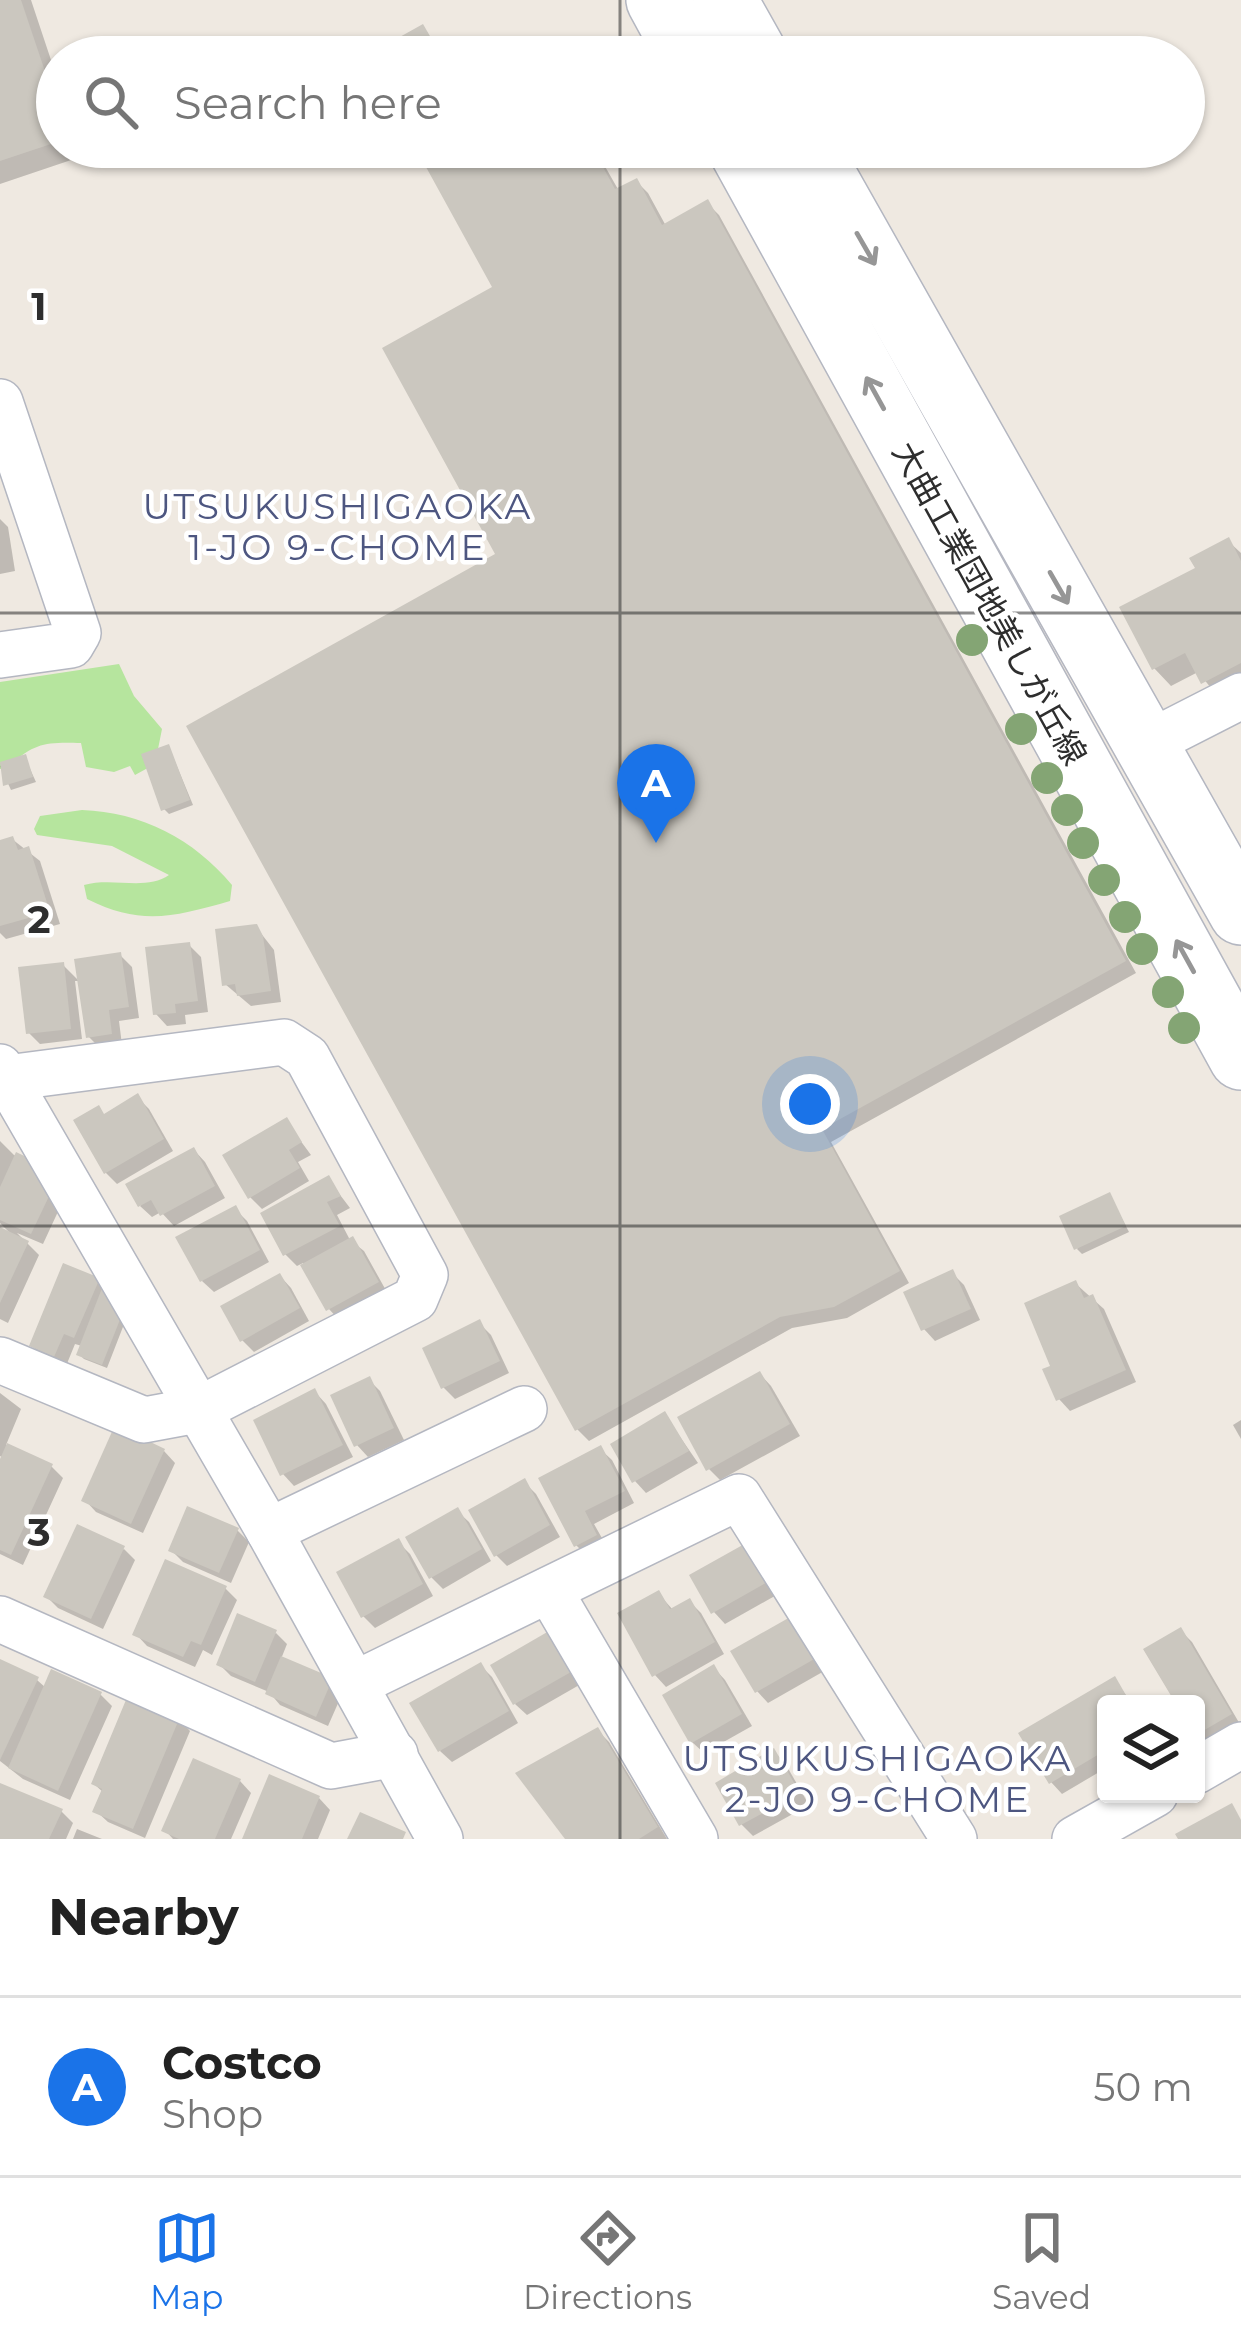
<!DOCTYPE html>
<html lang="en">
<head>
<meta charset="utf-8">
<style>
  body { margin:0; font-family:Montserrat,"Noto Sans JP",sans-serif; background:#f6f6f6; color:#222 }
  .controls { position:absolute; right:36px; bottom:36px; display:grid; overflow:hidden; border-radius:12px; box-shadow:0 3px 9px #0004 }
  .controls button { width:108px; height:108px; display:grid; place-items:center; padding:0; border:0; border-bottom:3px solid #e0e0e0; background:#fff; color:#222; font:60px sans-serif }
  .you { position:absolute; left:810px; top:1104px; width:42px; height:42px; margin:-30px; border:9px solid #fff; border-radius:50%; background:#1a73e8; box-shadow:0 0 0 18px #1a73e833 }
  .badge { display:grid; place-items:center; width:78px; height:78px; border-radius:50%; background:#1a73e8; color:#fff; font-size:39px; font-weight:700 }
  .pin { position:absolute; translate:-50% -99px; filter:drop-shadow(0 3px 6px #0008) }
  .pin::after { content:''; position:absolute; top:63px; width:42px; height:36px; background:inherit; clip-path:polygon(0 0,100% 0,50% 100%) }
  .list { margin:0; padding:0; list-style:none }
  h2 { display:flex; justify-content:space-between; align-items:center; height:156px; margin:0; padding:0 48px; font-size:51px }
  h2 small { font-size:39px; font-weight:400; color:#767676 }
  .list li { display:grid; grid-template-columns:78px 1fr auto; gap:36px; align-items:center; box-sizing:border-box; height:180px; padding:0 48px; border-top:3px solid #e0e0e0 }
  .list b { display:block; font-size:45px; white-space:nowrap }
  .list p { margin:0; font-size:39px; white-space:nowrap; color:#767676 }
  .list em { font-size:39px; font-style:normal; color:#767676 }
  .icon { flex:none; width:66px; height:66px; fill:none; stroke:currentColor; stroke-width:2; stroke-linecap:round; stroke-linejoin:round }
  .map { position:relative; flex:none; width:1241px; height:1839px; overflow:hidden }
  .search { position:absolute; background:#fff; box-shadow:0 3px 9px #0004; left:36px; right:36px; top:36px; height:132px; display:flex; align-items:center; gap:30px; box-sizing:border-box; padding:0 42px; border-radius:66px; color:#767676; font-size:45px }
  .sheet { height:336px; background:#fff }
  nav { display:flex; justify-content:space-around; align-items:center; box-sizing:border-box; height:168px; border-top:3px solid #e0e0e0; background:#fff; font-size:33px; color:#767676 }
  nav a { display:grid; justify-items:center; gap:6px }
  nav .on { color:#1a73e8 }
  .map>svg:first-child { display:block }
  .green { fill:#b6e59e }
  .shadow { fill:#0003 }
  .building { fill:#cbc7bf }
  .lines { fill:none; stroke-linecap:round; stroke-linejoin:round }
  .minor-casing { stroke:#b4b7c1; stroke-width:48 }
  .secondary-casing { stroke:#b4b7c1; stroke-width:66 }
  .minor { stroke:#fff; stroke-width:45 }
  .secondary { stroke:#fff; stroke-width:63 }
  .tree { fill:#84a574 }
  .oneway { stroke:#969696 }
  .grid { fill:none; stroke:#2e2e2e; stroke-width:3; stroke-opacity:0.55 }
  .labels { text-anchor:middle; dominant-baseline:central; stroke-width:9; stroke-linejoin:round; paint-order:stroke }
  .street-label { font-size:33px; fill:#2e2e2e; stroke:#fff }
  .neighbourhood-label { font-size:36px; letter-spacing:3px; fill:#4d5680; stroke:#fff }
  .grid-label { font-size:39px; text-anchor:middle; font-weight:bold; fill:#2e2e2e; stroke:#fff; stroke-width:9; stroke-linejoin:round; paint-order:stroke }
</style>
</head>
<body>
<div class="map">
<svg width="1241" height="1839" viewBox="0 0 1241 1839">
  <rect width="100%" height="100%" fill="#efe9e1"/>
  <g class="green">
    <path d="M119 664 134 696 162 729 155 764 135 775 130 766 114 772 86 767 81 743C43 742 34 743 6 769H0V682Z"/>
    <path d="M82 810C141 812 194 839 232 885L230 901C174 917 141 926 87 899L84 885C112 877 147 891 169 875L112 846 37 835 34 829 40 816Z"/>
  </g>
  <g class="shadow">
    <polygon points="0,0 31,0 57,78 57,147 80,147 83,156 0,184"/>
    <polygon points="419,147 594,147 619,191 636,181 648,193 666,226 707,203 719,215 1136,973 831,1142 909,1283 847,1318 792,1328 589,1441 577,1429 499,555 496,288"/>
    <polygon points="0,519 8,527 15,571 0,574"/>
    <polygon points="1228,541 1241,553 1241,689 1220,699 1198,672 1171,686 1154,668 1199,570"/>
    <polygon points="169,747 193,805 169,814 164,809"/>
    <polygon points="25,758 36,782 11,790 0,766"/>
    <polygon points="12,839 40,861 60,924 6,939 0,933 0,843"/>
    <polygon points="256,927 274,950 281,1002 251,1006 225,984"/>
    <polygon points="189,945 201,957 208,1012 185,1015 186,1024 167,1026 156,1014"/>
    <polygon points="120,955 132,967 139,1018 119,1021 122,1045 100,1048 88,1036"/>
    <polygon points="63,965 79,981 75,981 82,1039 40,1044 29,1033"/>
    <polygon points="137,1097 149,1109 173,1151 117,1184 106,1173 105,1116"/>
    <polygon points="286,1121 311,1155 298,1162 309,1181 262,1209 250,1197"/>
    <polygon points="0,1141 14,1155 40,1167 62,1203 43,1244 17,1233 39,1255 8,1323 0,1319 0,1230 12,1235 0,1223"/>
    <polygon points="194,1150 205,1162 225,1198 174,1226 161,1212 152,1217 140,1206"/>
    <polygon points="328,1179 350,1208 337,1215 350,1240 364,1251 388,1294 340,1321 329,1309 303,1263 297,1266 285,1254"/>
    <polygon points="1110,1196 1129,1232 1082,1254 1077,1249"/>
    <polygon points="235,1209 247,1221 269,1262 214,1292 202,1281"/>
    <polygon points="952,1273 964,1285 980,1320 935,1341 924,1329"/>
    <polygon points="280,1276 291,1288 309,1321 254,1352 242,1340"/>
    <polygon points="98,1281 128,1314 107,1368 84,1359 79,1354 82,1346 75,1344 66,1366 44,1357 32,1346"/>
    <polygon points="1076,1284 1104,1309 1136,1382 1070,1411 1059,1399 1054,1367"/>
    <polygon points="479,1323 491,1335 509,1373 455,1399 444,1388 426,1350"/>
    <polygon points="760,1374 771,1386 800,1436 720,1480 709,1469"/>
    <polygon points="369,1380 380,1391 404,1440 368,1457 357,1445"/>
    <polygon points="315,1392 326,1404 353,1457 294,1486 283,1474"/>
    <polygon points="0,1393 21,1409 6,1445 52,1467 63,1478 23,1565 0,1554 0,1466 4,1458 0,1456"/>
    <polygon points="665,1415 698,1463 646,1493 635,1481"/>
    <polygon points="1241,1420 1241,1439 1233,1425"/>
    <polygon points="600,1449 612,1460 634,1503 594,1524 607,1547 588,1557 576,1545"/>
    <polygon points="164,1451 175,1463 143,1533 96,1512 85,1500"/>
    <polygon points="524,1482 536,1494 560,1537 507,1566 496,1555"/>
    <polygon points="457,1511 469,1522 491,1561 443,1589 432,1578 409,1538"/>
    <polygon points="237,1530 249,1542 231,1583 183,1562 172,1551"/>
    <polygon points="398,1542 410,1554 433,1596 375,1628 363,1616"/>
    <polygon points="747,1546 780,1593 725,1624 714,1612"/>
    <polygon points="124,1549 135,1560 103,1629 58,1608 46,1596"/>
    <polygon points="225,1588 237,1600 212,1655 203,1650 195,1667 147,1646 136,1634"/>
    <polygon points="658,1593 673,1610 689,1601 701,1613 724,1654 666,1687 655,1675"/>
    <polygon points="803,1631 826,1670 768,1703 757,1691"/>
    <polygon points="1181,1631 1192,1642 1241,1726 1208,1746 1196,1733 1196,1704 1179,1704"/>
    <polygon points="276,1633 287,1644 281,1659 343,1692 328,1726 280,1705 269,1692 231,1676 219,1664"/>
    <polygon points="548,1635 581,1684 527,1715 515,1704"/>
    <polygon points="0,1662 37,1680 46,1688 100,1694 112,1706 70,1800 23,1779 0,1761"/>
    <polygon points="480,1665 492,1677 518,1723 452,1762 440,1751"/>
    <polygon points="714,1668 725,1680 752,1726 704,1753 692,1742"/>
    <polygon points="1114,1680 1133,1704 1106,1704 1106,1768 1062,1794 1051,1782"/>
    <polygon points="179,1719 190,1731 145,1838 108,1822 96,1811 104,1793 94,1784"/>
    <polygon points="597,1730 609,1742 667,1839 569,1839"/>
    <polygon points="774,1752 785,1763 809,1805 753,1836 742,1825 719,1784"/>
    <polygon points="240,1781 251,1793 231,1839 173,1839 165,1830"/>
    <polygon points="0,1787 61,1811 73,1823 66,1839 0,1839"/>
    <polygon points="319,1798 330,1810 318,1839 245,1839"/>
    <polygon points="77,1829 102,1839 73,1839"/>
  </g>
  <g class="building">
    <polygon points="0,0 21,0 57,107 57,142 0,161"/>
    <polygon points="423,24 442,57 364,57"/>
    <polygon points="415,147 592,147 615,189 637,178 662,225 708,199 1126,961 822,1129 900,1271 834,1307 780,1317 575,1431 186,726 495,554 382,348 492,287"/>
    <polygon points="1229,537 1241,561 1241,663 1201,684 1185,653 1152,670 1119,607 1195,568 1189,558"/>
    <polygon points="169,744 190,800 161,811 141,754"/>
    <polygon points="26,754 33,777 3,786 0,762"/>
    <polygon points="13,836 18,850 29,846 50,912 0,926 0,840"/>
    <polygon points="257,924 263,936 271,991 237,996 235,984 222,986 215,929"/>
    <polygon points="190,942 198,1001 175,1004 176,1013 153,1015 145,947"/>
    <polygon points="121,952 129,1007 109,1010 112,1034 86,1038 74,959"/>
    <polygon points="64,962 71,1029 26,1034 18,967"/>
    <polygon points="138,1093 164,1139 104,1174 73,1120 99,1105 104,1114"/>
    <polygon points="287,1117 302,1142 289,1150 300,1168 248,1199 222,1155"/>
    <polygon points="194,1147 215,1186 160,1216 151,1200 138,1207 125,1184"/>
    <polygon points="16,1152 41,1164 52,1190 31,1234 0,1220 0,1187"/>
    <polygon points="329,1175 341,1196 327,1202 340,1226 283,1256 260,1213"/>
    <polygon points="1110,1192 1126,1226 1074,1250 1059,1216"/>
    <polygon points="236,1205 260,1250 200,1282 175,1237"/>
    <polygon points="0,1227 29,1241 0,1303"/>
    <polygon points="353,1236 379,1282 326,1311 300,1265"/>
    <polygon points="63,1263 100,1278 74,1338 64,1334 54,1357 29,1346"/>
    <polygon points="953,1269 971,1309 921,1331 903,1292"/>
    <polygon points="280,1273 300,1308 240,1342 220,1306"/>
    <polygon points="1076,1280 1084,1298 1093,1294 1126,1370 1056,1401 1042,1369 1050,1366 1024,1303"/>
    <polygon points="104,1283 125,1307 102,1365 76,1355"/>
    <polygon points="480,1319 500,1361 441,1389 422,1348"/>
    <polygon points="760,1371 790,1424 706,1471 677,1417"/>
    <polygon points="370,1376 394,1428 354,1447 330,1395"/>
    <polygon points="315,1388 343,1445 280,1476 253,1420"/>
    <polygon points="665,1411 689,1451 632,1483 610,1444"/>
    <polygon points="115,1425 165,1449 131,1524 81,1501"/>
    <polygon points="7,1443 53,1464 11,1555 0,1550 0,1459"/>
    <polygon points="601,1445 625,1491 585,1511 597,1535 574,1547 538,1478"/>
    <polygon points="525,1478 550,1525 494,1557 468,1510"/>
    <polygon points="187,1506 239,1528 219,1573 168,1551"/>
    <polygon points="458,1507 482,1549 429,1579 405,1537"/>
    <polygon points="77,1524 125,1546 91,1619 43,1597"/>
    <polygon points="399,1538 423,1584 361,1618 336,1572"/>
    <polygon points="748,1542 771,1580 711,1614 689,1575"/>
    <polygon points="165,1559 227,1586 201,1645 191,1641 183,1657 132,1635"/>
    <polygon points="659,1590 670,1609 690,1598 715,1642 652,1677 617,1613"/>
    <polygon points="237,1613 277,1630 255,1682 216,1665"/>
    <polygon points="792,1616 816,1658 755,1693 730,1651"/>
    <polygon points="1181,1627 1232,1714 1196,1735 1196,1704 1176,1704 1143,1649"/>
    <polygon points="549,1631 571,1672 513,1705 490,1665"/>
    <polygon points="281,1656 333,1678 316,1717 265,1694"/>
    <polygon points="0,1659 39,1677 0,1760"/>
    <polygon points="481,1662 509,1711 438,1752 409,1703"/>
    <polygon points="714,1664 742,1714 690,1744 662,1695"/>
    <polygon points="51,1669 102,1692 58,1791 8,1768"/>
    <polygon points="1115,1676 1131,1704 1106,1704 1106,1750 1049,1784 1018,1733"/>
    <polygon points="128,1695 180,1717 133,1829 92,1812 102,1789 91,1784"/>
    <polygon points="598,1727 658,1827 639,1839 565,1839 515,1773"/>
    <polygon points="774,1748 800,1793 739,1826 715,1783"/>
    <polygon points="193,1758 241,1779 215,1839 179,1839 161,1831"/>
    <polygon points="269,1774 320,1796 302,1839 242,1839"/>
    <polygon points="0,1783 63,1809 49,1839 0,1839"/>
    <polygon points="1232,1803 1241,1820 1241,1839 1178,1839 1175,1834"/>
    <polygon points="360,1812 406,1832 403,1839 347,1839"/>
  </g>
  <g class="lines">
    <defs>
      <g id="minor">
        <polyline points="0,402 78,633 71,645 0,655"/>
        <polyline points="1147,744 1241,696"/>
        <polyline points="0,1067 269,1531 440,1839"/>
        <polyline points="0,1079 284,1042 307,1057 425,1275 415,1299 198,1410 144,1420 0,1360"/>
        <polyline points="269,1531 524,1409"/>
        <polyline points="549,1590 695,1839"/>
        <polyline points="0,1619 331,1766 395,1754"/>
        <polyline points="355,1684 739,1497 954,1839"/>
        <polyline points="1196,1771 1241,1745"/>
        <polyline points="1075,1839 1155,1794"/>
      </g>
      <g id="secondary">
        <polyline points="658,0 689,57"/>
        <polyline points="725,0 757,57"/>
        <polyline points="739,147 1241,1058"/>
        <polyline points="808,147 1241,913"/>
      </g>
    </defs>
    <use href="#minor" class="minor-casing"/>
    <use href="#secondary" class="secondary-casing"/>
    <use href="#minor" class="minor"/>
    <use href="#secondary" class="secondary"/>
  </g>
  <g class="tree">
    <circle cx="972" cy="640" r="16"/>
    <circle cx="1021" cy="729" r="16"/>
    <circle cx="1047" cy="778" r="16"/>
    <circle cx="1067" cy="810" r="16"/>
    <circle cx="1083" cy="843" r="16"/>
    <circle cx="1104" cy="880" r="16"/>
    <circle cx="1125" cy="917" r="16"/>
    <circle cx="1142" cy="949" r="16"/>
    <circle cx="1168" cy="992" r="16"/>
    <circle cx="1184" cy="1028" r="16"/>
  </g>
  <defs><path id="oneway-shaft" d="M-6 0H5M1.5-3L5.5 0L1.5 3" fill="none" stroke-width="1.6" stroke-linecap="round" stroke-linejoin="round" transform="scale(3)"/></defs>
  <g class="oneway">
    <use href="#oneway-shaft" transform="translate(866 249) rotate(60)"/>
    <use href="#oneway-shaft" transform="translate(875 393) rotate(-119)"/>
    <use href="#oneway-shaft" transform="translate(1059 588) rotate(60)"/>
    <use href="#oneway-shaft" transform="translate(1185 956) rotate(-119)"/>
  </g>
  <path class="grid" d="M620 0V57M620 147V1839M0 613H1241M0 1226H1241"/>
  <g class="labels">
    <g class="street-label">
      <text transform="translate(990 603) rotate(61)">大曲工業団地美しが丘線</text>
    </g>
    <g class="neighbourhood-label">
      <text x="338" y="506">UTSUKUSHIGAOKA<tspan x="338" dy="41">1-JO 9-CHOME</tspan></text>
      <text x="878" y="1758">UTSUKUSHIGAOKA<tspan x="878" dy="41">2-JO 9-CHOME</tspan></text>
    </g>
  </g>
  <g class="grid-label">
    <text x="39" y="320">1</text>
    <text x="39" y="933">2</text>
    <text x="39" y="1546">3</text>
  </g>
</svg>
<div class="controls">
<button><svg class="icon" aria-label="layers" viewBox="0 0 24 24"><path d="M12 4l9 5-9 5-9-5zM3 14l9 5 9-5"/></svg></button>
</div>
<div class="you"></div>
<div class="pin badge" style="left:656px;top:843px">A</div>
<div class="search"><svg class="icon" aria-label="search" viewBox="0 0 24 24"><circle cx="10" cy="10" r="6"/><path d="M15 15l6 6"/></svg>Search here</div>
</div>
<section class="sheet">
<h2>Nearby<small></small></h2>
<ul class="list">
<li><span class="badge">A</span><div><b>Costco</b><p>Shop</p></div><em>50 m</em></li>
</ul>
</section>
<nav>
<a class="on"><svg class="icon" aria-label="map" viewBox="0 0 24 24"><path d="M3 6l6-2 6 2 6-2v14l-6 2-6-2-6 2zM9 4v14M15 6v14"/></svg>Map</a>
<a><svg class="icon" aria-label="directions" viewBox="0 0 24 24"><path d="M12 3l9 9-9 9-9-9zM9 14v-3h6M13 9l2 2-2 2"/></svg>Directions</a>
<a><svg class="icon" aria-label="saved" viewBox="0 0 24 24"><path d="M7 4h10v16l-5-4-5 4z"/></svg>Saved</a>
</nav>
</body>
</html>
